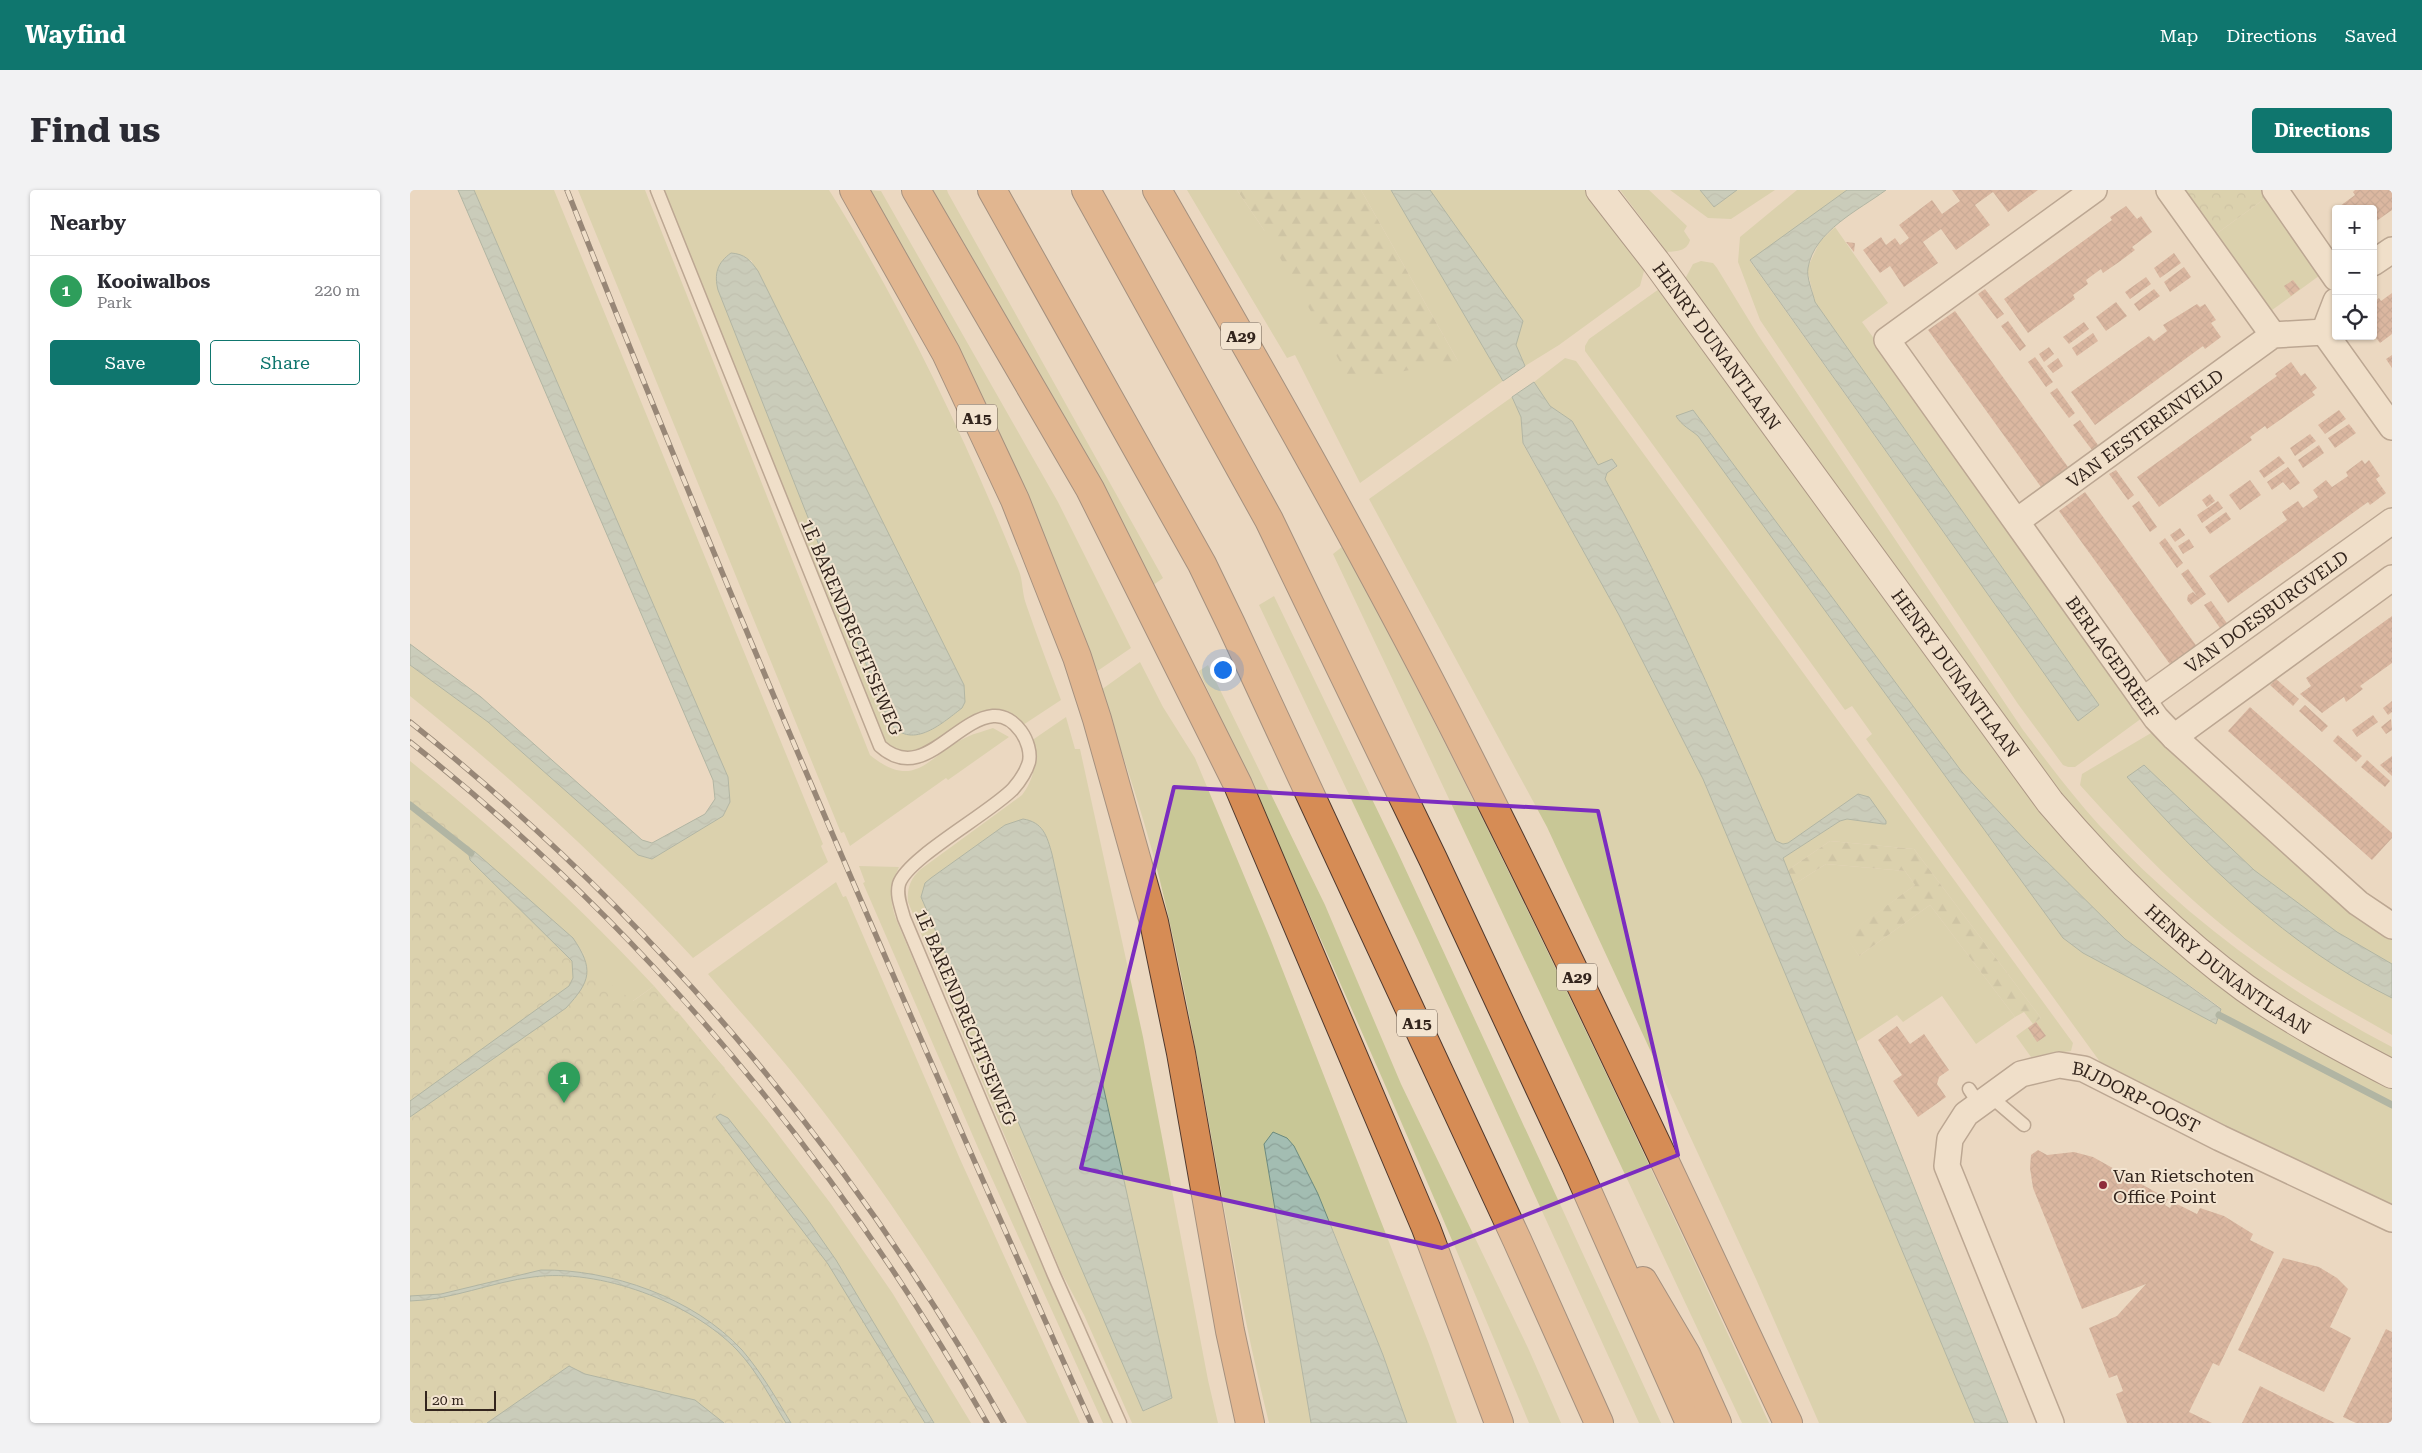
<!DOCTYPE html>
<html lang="en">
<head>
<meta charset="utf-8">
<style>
  body { margin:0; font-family:"Roboto Serif",serif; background:#f2f2f3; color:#2b2b33 }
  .controls { position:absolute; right:15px; top:15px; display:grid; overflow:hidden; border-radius:5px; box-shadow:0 1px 4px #0004 }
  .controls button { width:45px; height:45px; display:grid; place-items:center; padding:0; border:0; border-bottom:1px solid #e1e1e2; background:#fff; color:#2b2b33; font:25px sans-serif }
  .scale { position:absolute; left:15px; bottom:12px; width:71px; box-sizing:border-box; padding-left:5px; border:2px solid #33251d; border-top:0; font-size:14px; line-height:18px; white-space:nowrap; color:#33251d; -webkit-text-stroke:4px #f3e4d0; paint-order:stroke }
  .you { position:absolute; left:812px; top:479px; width:18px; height:18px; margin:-12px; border:4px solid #fff; border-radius:50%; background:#1a73e8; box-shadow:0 0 0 8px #1a73e833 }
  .badge { display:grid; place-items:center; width:32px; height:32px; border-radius:50%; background:#0f766e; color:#fff; font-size:16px; font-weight:700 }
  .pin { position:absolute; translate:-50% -41px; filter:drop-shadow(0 1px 2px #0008) }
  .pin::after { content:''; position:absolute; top:26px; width:18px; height:15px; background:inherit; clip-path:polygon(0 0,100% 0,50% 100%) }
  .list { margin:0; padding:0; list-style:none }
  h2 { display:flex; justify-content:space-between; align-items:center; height:65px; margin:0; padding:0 20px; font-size:21px }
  h2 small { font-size:16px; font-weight:400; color:#7c7c81 }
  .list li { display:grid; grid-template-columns:32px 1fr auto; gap:15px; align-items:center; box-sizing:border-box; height:70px; padding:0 20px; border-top:1px solid #e1e1e2 }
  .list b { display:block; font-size:19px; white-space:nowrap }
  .list p { margin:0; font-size:16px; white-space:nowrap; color:#7c7c81 }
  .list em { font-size:16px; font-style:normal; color:#7c7c81 }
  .actions { display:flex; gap:10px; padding:15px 20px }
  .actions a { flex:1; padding:11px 0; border:1px solid #0f766e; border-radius:5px; text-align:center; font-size:18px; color:#0f766e }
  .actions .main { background:#0f766e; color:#fff }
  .icon { flex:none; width:28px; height:28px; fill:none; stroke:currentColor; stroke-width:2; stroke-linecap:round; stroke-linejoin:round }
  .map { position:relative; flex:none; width:1982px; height:1233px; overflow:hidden; border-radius:5px }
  header { display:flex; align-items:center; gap:30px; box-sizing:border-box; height:70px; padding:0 25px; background:#0f766e; color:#fff }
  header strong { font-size:24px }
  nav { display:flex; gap:28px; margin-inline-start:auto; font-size:18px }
  .intro { display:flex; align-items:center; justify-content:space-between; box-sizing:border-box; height:120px; padding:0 30px }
  h1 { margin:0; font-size:35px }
  .button { padding:12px 22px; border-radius:5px; background:#0f766e; color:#fff; font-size:18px; font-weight:700 }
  main { display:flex; gap:30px; padding:0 30px }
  aside { flex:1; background:#fff; border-radius:5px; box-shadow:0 1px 4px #0004 }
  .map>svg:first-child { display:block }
  .grass { fill:#c8c796; fill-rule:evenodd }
  .forest { fill:url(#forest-firs) }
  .park { fill:url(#park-crowns) }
  .water { fill:url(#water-waves); stroke:#6b8a7e }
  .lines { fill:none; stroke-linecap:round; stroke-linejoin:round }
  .stream { stroke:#6b8a7e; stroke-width:7 }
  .building { fill:url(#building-cross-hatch) }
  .service-casing { stroke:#836a5a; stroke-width:15 }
  .minor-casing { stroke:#836a5a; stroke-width:28 }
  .secondary-casing { stroke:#644b3d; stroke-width:30 }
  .motorway-casing { stroke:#50392e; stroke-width:30 }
  .service { stroke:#f6e7d3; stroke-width:12 }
  .minor { stroke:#f6e7d3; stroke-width:25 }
  .secondary { stroke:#f6e7d3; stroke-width:28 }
  .motorway { stroke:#d68c55; stroke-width:28 }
  .rail-casing { stroke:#33251d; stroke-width:5.5 }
  .rail { stroke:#f3e4d0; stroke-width:4; stroke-dasharray:11; stroke-linecap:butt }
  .marked { fill:none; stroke:#7b2cbf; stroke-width:4; stroke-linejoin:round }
  .poi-dot { fill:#8e2d3b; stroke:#f3e4d0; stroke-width:2 }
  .labels { text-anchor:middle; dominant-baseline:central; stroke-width:4; stroke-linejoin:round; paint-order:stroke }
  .shield { fill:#f3e4d0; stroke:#6d5e53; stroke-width:1 }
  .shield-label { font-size:16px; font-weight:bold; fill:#33251d }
  .street-label { font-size:18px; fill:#33251d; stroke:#f3e4d0 }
  .poi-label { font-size:18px; fill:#33251d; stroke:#f3e4d0; text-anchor:start }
</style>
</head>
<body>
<header>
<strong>Wayfind</strong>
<nav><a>Map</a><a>Directions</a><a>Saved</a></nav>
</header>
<div class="intro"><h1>Find us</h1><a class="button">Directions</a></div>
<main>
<aside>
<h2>Nearby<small></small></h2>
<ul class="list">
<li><span class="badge" style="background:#2e9e5b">1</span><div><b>Kooiwalbos</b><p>Park</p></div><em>220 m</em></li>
</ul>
<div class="actions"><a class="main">Save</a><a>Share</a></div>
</aside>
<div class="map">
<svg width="1982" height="1233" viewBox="0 0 1982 1233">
  <defs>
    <pattern id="forest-firs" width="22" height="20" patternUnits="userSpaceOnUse" patternTransform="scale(1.25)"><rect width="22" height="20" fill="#c8c796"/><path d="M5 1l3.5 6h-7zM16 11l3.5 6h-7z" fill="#acab81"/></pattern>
    <pattern id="park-crowns" width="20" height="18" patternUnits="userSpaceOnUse" patternTransform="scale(1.25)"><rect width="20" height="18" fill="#c8c796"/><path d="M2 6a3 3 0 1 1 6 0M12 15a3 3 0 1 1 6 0" fill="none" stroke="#acab81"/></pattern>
    <pattern id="water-waves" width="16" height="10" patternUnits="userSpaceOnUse" patternTransform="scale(1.25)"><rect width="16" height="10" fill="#a3bdb2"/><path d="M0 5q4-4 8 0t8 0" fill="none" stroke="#8da299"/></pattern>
    <pattern id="building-cross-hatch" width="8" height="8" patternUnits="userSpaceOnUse" patternTransform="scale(1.25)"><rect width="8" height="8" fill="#c78e79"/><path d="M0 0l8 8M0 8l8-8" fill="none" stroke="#a27463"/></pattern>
  </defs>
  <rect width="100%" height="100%" fill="#ebd8c1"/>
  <g class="grass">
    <path d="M64 0H144L413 654 411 656 418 672 283 768C196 674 101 587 0 506V475L78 532 228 665 242 669 313 626 320 612 318 587Z"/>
    <path d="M168 0H235L460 565C507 603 518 564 557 547 565 543 575 541 583 538L599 547 538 590 536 588 440 656 434 642 431 643Z"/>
    <path d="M252 0H419C494 120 556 249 609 381 613 391 612 403 616 414 627 446 639 478 651 510L613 535C577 497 546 544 513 559 502 564 486 560 476 555ZM341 70 554 495 552 518C530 535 501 561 479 532L308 100Z"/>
    <polygon points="454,0 471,1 648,312 721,458 686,482 648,386"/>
    <polygon points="521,0 537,0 538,3 753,388 742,396 681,280"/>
    <polygon points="777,0 827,0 854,40 1048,171 951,0 981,0 1093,191 950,293 885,165 877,168"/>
    <polygon points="1020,0 1175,0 1234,81 1230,96 1149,155 1115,176 1106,155"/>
    <path d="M1210 0H1239L1277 36 1274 41 1280 50C1277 61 1268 61 1257 62Z"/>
    <polygon points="1260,0 1290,0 1304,17 1327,0 1365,0 1321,29 1298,28"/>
    <polygon points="1387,0 1437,0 1340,71 1668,531 1689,515 1405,112 1397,79 1410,51 1425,37 1478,113 1452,132 1729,517 1732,528 1665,577 1658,577 1653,575 1608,514 1350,130 1328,72 1330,47"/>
    <polygon points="1857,7 1913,83 1858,123 1802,47"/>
    <path d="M1291 71 1303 73 1307 78 1348 145 1613 540C1638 573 1662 605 1689 635 1774 726 1873 800 1982 857V871C1954 856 1925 842 1898 826 1816 774 1746 708 1677 640L1275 89 1283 74Z"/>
    <path d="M1249 99 1630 618 1881 844 1982 899V1017L1693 876 1456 549 1462 544 1442 516 1435 520 1175 161V156L1179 149ZM1283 220 1552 582 1616 651 1715 749 1811 818 1806 834 1673 763 1653 748 1288 246 1279 238Z"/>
    <path d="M1155 168 1166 171 1663 853 1661 861 1621 867 1606 846 1631 828 1504 659 1420 651 1378 680 1373 668 1430 631 1437 629 1473 634 1459 607 1378 653 1373 654 1366 651C1314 528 1260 406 1195 289L1197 283 1207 277 1202 269 1188 276 1162 231 1140 216 1124 192Z"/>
    <polygon points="1102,207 1111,227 1113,254 1209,425 1293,589 1565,1233 1409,1233 1346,1089 1137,637 959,309"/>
    <path d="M933 356C1085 643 1223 938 1359 1233H1332C1195 944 1061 653 923 364Z"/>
    <polygon points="864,406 988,663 1251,1233 1229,1233 1008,750 849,415"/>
    <path d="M730 472 753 517 785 568 860 748 1019 1154 1047 1233H997L973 1165 923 1040 854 954 901 1233H859C814 1054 794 870 750 691 734 626 712 563 691 500Z"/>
    <path d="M798 475 915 715 991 894 1118 1158 1151 1233H1119C1014 980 904 730 789 481Z"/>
    <path d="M656 527 665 559H670L733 847 798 1190 808 1233H722L674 1125 651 1082 498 712C497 698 500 689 511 679L612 605C625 588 627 571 621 551ZM595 635 762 1208 734 1221 521 688Z"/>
    <path d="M1741 543 1747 544 1982 744V845C1944 823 1904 802 1868 777 1793 726 1730 662 1670 595L1672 584Z"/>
    <path d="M0 571C86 640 170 716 244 796L89 906 175 766 163 748 64 661 61 663 0 788Z"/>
    <polygon points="1416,674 1495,681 1505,695 1436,746 1449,766 1520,715 1605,827 1566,854 1532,806 1493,832 1487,825 1446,852 1383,695"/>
    <path d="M449 676 489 677C480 696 479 709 486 729L637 1087 704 1233H693L569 960 453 693 455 692Z"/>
    <path d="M426 692 433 707 436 706 550 969 670 1233H617C552 1118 480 1006 398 902 366 861 330 822 298 784Z"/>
    <polygon points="267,821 357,930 421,1014 483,1104 561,1233 496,1233 0,988"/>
  </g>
  <g class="forest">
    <polygon points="827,0 951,0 1048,171 941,191 854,40"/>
    <polygon points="1420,651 1504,659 1631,828 1623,834 1614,822 1605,827 1520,715 1449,766 1435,746 1505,695 1495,681 1416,674 1383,695 1378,680"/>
  </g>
  <g class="park">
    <polygon points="1769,0 1853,0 1857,7 1802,47"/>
    <polygon points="0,603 61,653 62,662 67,662 163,748 175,766 178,777 223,811 244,796 312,875 315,878 299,890 317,928 310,924 437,1102 515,1233 0,1233"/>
  </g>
  <g class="water">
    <polygon points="48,0 64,0 318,587 320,612 313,626 242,669 228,665 78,532 0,475 0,454 71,507 232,650 242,653 295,624 305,609 303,590"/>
    <polygon points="981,0 1020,0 1113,131 1106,155 1115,176 1093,191"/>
    <polygon points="1290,0 1327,0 1304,17"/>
    <path d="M1437 0H1476C1449 20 1404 41 1398 78 1396 87 1403 103 1405 112L1689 515 1668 531 1340 70Z"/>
    <path d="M321 63C335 64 340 70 348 81L554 495 555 512 552 518C530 535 501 561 479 532L308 100C304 84 307 73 321 63Z"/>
    <path d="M1124 192 1140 216 1162 231 1188 275 1202 269 1207 276 1197 283 1195 289C1260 406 1313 528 1366 651L1373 654 1378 653 1448 604 1459 607 1476 631V634H1473L1437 629 1430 631 1373 668 1598 1233H1565L1293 589 1209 425 1113 253 1111 227 1102 207Z"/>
    <path d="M1283 220 1552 582 1616 651 1715 749 1811 819 1806 834 1673 763 1653 748 1288 246C1280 239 1272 236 1266 226Z"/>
    <path d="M1734 575 1844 680 1927 742 1982 774V808C1878 757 1793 673 1717 587Z"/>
    <path d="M613 629C633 632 637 646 642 664L762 1208 733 1221 511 707 515 693 521 688 595 635Z"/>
    <path d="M64 661 163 748C184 779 181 791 156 818L0 927V911L159 796 163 788 162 771 60 670 59 665Z"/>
    <polygon points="310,924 318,928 396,1027 426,1070 524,1233 515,1233 418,1074 312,935 306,927"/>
    <polygon points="863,942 877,948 884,956 908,1004 973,1165 997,1233 901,1233 854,954"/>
    <path d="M131 1080C201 1079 284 1108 332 1160 351 1182 366 1208 381 1233H376C361 1209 347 1181 327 1160 281 1112 189 1078 123 1087 81 1092 42 1110 0 1111V1106L31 1104Z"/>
    <polygon points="159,1176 175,1184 285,1210 314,1233 77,1233"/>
  </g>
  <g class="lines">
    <g class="stream">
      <polyline points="0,615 61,663"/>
      <polyline points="1809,825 1982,915"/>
    </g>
  </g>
  <g class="building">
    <polygon points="1542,0 1628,0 1598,22 1583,2 1565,15 1580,35 1546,60 1531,39 1513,52 1528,73 1494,97 1480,76 1470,83 1453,60 1471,47 1476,55 1485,48 1490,55 1499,48 1489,35 1522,10 1532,24 1550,11"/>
    <polygon points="1945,0 1982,0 1982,20 1965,32 1967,34 1963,37 1963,19 1926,19 1945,5 1943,2"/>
    <polygon points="1716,16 1727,29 1731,26 1742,42 1722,57 1725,60 1709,72 1693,83 1691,79 1676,90 1678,94 1663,105 1665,109 1618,143 1594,109 1702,30 1700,27"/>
    <polygon points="1436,52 1445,53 1444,62"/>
    <polygon points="1764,63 1771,73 1750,88 1744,78"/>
    <polygon points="1774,77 1781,87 1760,102 1754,92"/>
    <polygon points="1736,87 1741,94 1720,109 1715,102"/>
    <polygon points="1883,90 1890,99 1881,106 1874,96"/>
    <polygon points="1575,99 1594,124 1587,129 1568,104"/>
    <polygon points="1744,99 1750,106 1729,121 1724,114"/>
    <polygon points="1982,103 1982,144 1970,153 1963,144 1963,113 1969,108 1971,111"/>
    <polygon points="1706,112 1717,126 1696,141 1686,127"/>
    <polygon points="1787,114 1790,117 1795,114 1806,130 1801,133 1811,147 1795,159 1793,156 1685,235 1661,202 1739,146 1744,151 1757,141 1753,135"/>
    <polygon points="1545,121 1658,277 1631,297 1518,140"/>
    <polygon points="1598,131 1616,156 1610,161 1591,136"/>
    <polygon points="1674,132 1679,139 1659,154 1653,147"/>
    <polygon points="1683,143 1688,151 1667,166 1662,158"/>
    <polygon points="1639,157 1644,164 1634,172 1629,164"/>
    <polygon points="1982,165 1982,178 1976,169"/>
    <polygon points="1625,167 1643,192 1636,197 1618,172"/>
    <polygon points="1648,168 1653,176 1643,183 1637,176"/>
    <polygon points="1881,172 1891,186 1895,183 1907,198 1902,202 1905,205 1857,239 1855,236 1840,247 1842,250 1749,317 1727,287 1867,186 1865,184"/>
    <polygon points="1647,198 1665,223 1659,228 1640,203"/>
    <polygon points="1929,220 1936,229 1915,244 1908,235"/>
    <polygon points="1670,230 1688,255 1682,260 1663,235"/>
    <polygon points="1939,234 1946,243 1925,258 1918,248"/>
    <polygon points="1900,244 1906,251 1885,266 1880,258"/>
    <polygon points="1909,255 1914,263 1893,278 1888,270"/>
    <polygon points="1869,266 1875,273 1854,288 1849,281"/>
    <polygon points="1952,270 1955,274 1959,270 1970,286 1966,289 1976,303 1960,315 1958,312 1818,413 1799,386 1877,330 1872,322 1888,311 1893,318 1908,307 1903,300 1916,290 1922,297 1938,286 1936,282"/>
    <polygon points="1878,277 1890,293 1880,300 1873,292 1862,300 1857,292"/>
    <polygon points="1706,280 1724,305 1718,310 1699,284"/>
    <polygon points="1840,290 1851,305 1830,320 1819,305"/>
    <polygon points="1675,302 1788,458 1762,477 1649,321"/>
    <polygon points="1800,304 1805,311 1797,317 1792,310"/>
    <polygon points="1729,311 1747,337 1740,342 1722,316"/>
    <polygon points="1808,311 1813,318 1792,333 1787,325"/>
    <polygon points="1816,322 1821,329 1800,344 1795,337"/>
    <polygon points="1770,338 1775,345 1765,352 1760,345"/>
    <polygon points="1755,348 1773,373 1767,378 1749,353"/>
    <polygon points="1779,349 1784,357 1773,364 1768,356"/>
    <polygon points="1778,379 1796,404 1781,415 1777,410 1778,405 1783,402 1787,406 1771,384"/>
    <polygon points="1801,411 1819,436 1812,441 1794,415"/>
    <polygon points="1982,426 1982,473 1950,496 1953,499 1936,512 1934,507 1912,523 1890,504 1901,496 1896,488"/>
    <polygon points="1866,489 1889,509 1883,516 1860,495"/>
    <polygon points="1982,511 1982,522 1978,525 1973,518"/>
    <polygon points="1895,515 1918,536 1912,542 1889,521"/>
    <polygon points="1840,517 1982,643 1982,648 1962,670 1818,541"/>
    <polygon points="1963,525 1968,532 1947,547 1942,540"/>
    <polygon points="1981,529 1982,540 1976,544 1971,537"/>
    <polygon points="1928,545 1952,566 1946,572 1923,551"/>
    <polygon points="1982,566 1982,586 1970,575"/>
    <polygon points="1957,570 1980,591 1975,597 1951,577"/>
    <polygon points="1626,832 1636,846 1627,852 1618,838"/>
    <polygon points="1487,836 1500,854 1514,844 1539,880 1529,887 1527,894 1536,907 1508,927 1483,891 1492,885 1468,850"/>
    <polygon points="1628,960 1637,965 1664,962 1683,967 1758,1009 1755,1015 1760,1018 1763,1012 1787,1024 1790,1018 1814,1026 1843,1044 1840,1050 1864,1062 1809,1176 1803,1173 1779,1222 1802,1233 1717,1233 1706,1204 1713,1201 1707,1185 1699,1188 1679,1138 1707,1126 1736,1094 1672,1119 1623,998 1620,978 1621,965"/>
    <polygon points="1873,1068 1909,1077 1927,1088 1938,1099 1920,1137 1941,1148 1914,1202 1828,1160"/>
    <polygon points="1976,1139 1982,1142 1982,1233 1946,1233 1933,1227"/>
    <polygon points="1850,1196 1898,1220 1925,1233 1832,1233"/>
  </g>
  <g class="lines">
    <defs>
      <g id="service">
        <path d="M247 0 470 556C512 594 544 530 583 526 605 524 623 553 619 572 616 582 610 591 603 599 580 623 497 668 489 694 486 705 491 717 494 728L644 1085 710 1233"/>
        <polyline points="1559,899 1569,914"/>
        <polyline points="1580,906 1614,935"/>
      </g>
      <g id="minor">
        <path id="s1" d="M1684 0 1477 150 1746 528 1764 547 1948 713 1982 736"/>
        <polyline points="1759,0 1863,145"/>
        <polyline points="1865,0 1926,88"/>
        <polyline points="1963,73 1982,60"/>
        <polyline points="1914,142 1982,237"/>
        <path id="s2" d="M1607 331 1863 145 1914 142 1926 111"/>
        <path id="s3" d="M1733 510 1982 331"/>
        <polyline points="1764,547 1982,388"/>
        <path id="s4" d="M1641 1233 1537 976 1540 949 1556 924 1611 884 1649 875 1674 879 1810 948 1982 1029"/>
      </g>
      <g id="secondary">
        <path id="s5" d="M1190 0 1246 72 1640 612C1698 680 1762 745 1835 798 1881 831 1932 858 1982 884"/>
      </g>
      <g id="motorway">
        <polyline points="444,0 536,163 605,310 667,467 687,529 744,732 771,863 820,1141 840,1233"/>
        <polyline points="506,0 680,299 828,595 1016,1038 1089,1233"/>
        <polyline points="582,0 792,374 821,434 1107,1050 1189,1233"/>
        <polyline points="676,0 859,330 1023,669 1166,976 1280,1233"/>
        <path d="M747 0C848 175 948 350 1040 530 1158 762 1267 998 1378 1233"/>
        <polyline points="1233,1091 1276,1164 1307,1233"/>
      </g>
    </defs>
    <use href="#service" class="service-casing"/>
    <use href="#minor" class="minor-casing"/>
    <use href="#secondary" class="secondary-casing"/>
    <use href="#motorway" class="motorway-casing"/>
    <use href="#service" class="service"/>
    <use href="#minor" class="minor"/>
    <use href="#secondary" class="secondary"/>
    <use href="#motorway" class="motorway"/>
    <defs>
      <g id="rail">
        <path d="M157 0C321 415 498 826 681 1233"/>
        <path d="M0 532C242 725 443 963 594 1233"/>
        <path d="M0 552C236 739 428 972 577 1233"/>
      </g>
    </defs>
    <use href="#rail" class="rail-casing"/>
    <use href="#rail" class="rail"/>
  </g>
  <path d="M0 0H1982V1233H0ZM764 597 1188 621 1268 965 1032 1058 671 978Z" fill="#ebd8c1" fill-opacity=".55" fill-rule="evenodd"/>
  <path class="marked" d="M764 597 1188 621 1268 965 1032 1058 671 978Z"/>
  <circle class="poi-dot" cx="1693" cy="995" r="5"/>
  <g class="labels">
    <g class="shield">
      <rect x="811" y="132.5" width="40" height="27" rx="4"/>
      <rect x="547" y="214.5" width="40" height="27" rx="4"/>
      <rect x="1147" y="773.5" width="40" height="27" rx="4"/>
      <rect x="987" y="819.5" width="40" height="27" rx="4"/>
    </g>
    <g class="shield-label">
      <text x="831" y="146">A29</text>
      <text x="567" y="228">A15</text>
      <text x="1167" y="787">A29</text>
      <text x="1007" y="833">A15</text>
    </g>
    <g class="street-label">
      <text stroke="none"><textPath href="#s5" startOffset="195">HENRY DUNANTLAAN</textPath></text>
      <text stroke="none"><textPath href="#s2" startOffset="158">VAN EESTERENVELD</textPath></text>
      <text stroke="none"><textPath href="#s3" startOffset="152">VAN DOESBURGVELD</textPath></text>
      <text transform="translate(442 437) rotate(67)">1E BARENDRECHTSEWEG</text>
      <text stroke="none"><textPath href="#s1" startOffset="645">BERLAGEDREEF</textPath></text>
      <text stroke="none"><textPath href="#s5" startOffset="600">HENRY DUNANTLAAN</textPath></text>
      <text stroke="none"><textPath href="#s5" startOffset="1005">HENRY DUNANTLAAN</textPath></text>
      <text transform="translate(556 827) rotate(67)">1E BARENDRECHTSEWEG</text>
      <text stroke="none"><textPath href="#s4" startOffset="525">BIJDORP-OOST</textPath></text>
    </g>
    <g class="poi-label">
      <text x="1703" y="985">Van Rietschoten<tspan x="1703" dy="21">Office Point</tspan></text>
    </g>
  </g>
</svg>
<div class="controls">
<button>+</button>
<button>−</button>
<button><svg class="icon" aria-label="locate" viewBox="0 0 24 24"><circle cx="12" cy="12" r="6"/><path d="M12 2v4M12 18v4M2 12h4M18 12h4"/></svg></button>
</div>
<div class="scale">20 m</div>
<div class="you"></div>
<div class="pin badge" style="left:154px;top:913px;background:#2e9e5b">1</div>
</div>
</main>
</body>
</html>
